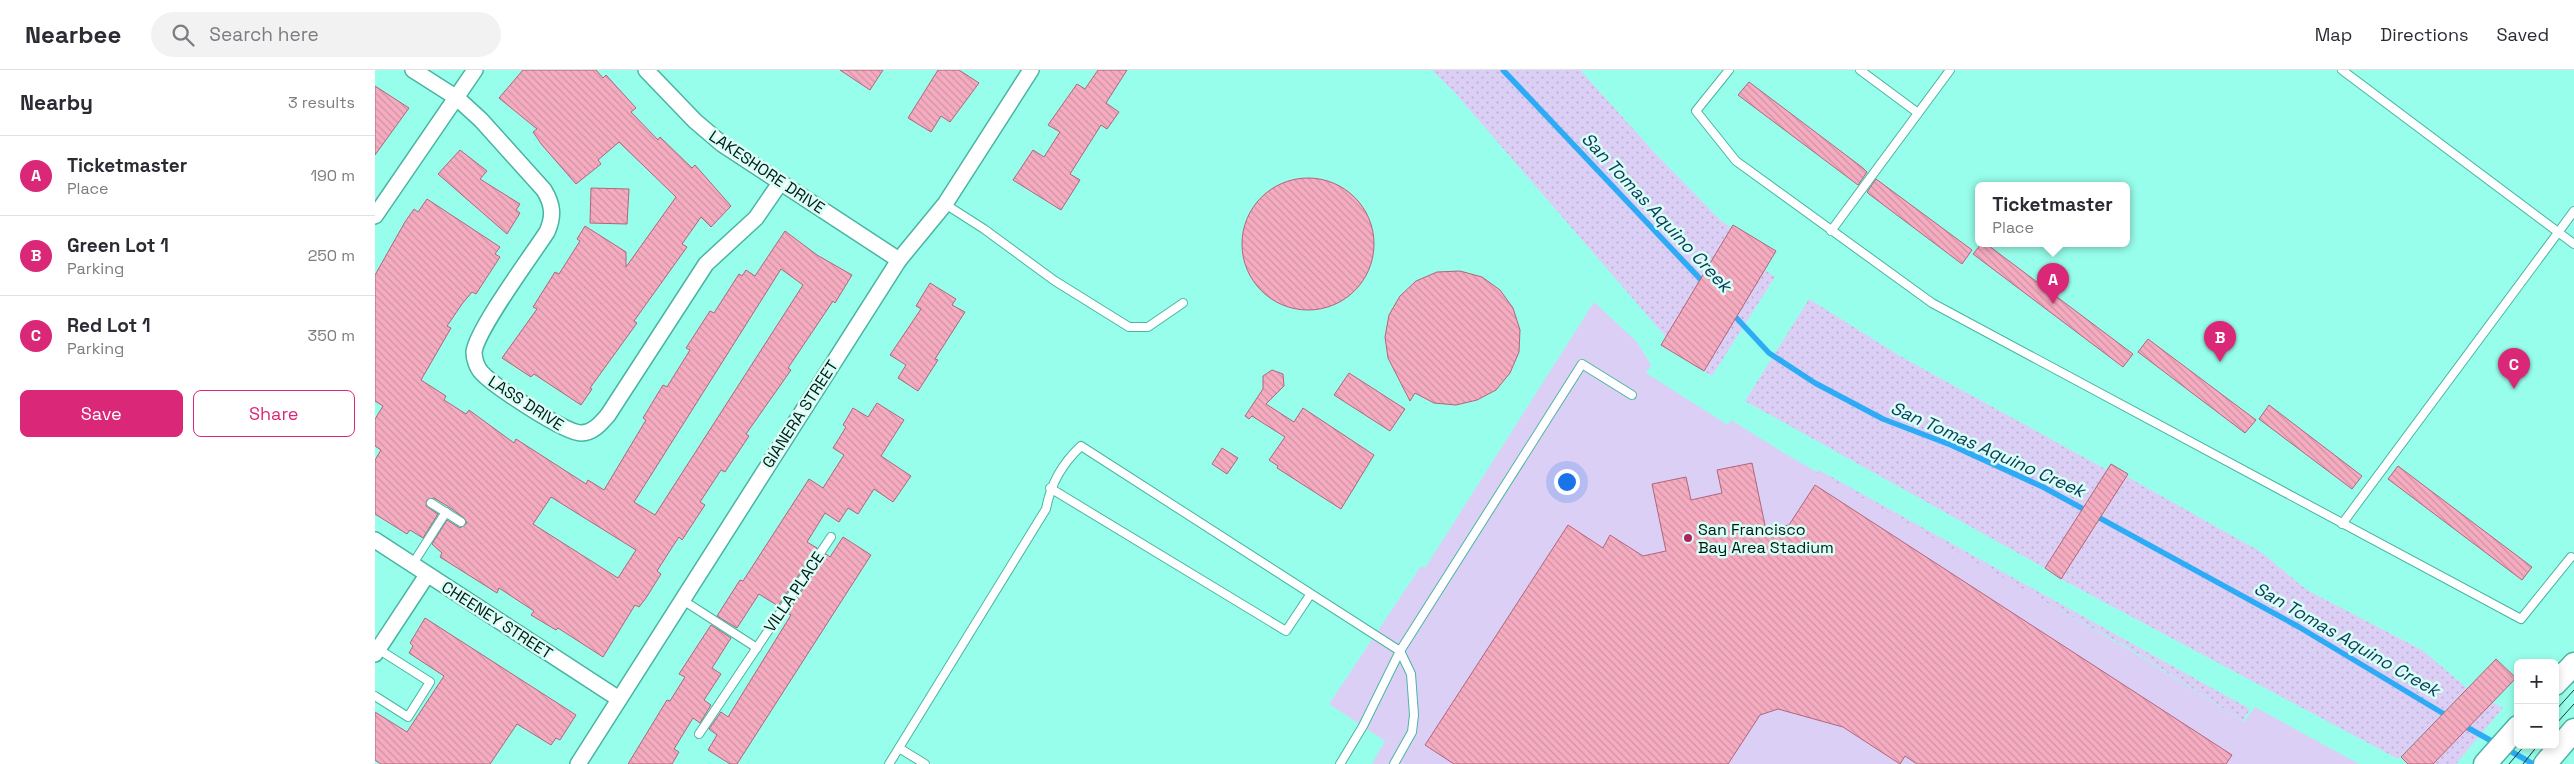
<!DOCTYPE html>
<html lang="en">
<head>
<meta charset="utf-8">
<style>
  body { margin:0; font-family:"Space Grotesk",sans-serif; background:#f2f2f3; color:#2b2b33 }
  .controls { position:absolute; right:15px; bottom:15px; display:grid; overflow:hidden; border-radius:8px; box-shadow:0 2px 8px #0003 }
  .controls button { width:45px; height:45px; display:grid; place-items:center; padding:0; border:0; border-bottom:1px solid #e1e1e2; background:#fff; color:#2b2b33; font:25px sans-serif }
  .you { position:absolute; left:1191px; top:411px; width:18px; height:18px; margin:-12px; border:4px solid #fff; border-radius:50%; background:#1a73e8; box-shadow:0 0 0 8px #1a73e833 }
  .badge { display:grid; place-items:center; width:32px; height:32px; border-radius:50%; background:#db2777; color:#fff; font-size:16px; font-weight:700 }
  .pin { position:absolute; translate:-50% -41px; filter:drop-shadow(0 1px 2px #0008) }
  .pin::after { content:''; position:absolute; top:26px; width:18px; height:15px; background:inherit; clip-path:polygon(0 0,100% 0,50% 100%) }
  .popup { position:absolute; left:1600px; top:112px; width:155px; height:65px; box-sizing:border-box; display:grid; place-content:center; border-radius:8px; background:#fff; filter:drop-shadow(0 1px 4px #0005); font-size:16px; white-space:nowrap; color:#7c7c81 }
  .popup b { font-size:19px; color:#2b2b33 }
  .popup::after { content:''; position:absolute; left:50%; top:100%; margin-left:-10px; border:10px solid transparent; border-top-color:#fff }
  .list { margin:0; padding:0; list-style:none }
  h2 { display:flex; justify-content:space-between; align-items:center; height:65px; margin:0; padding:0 20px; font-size:21px }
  h2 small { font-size:16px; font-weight:400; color:#7c7c81 }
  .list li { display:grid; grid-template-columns:32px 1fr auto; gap:15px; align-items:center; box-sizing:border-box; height:80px; padding:0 20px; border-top:1px solid #e1e1e2 }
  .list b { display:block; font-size:19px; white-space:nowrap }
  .list p { margin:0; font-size:16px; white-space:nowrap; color:#7c7c81 }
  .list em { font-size:16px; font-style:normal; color:#7c7c81 }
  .actions { display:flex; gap:10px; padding:15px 20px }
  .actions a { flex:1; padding:11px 0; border:1px solid #db2777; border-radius:8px; text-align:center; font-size:18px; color:#db2777 }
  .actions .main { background:#db2777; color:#fff }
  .icon { flex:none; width:28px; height:28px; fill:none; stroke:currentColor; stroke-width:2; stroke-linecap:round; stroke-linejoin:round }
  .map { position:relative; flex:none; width:2199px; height:694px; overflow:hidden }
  header { display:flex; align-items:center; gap:30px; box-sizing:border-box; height:70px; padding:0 25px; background:#fff; border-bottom:1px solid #e1e1e2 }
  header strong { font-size:24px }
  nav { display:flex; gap:28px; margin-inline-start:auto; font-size:18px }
  .search { width:350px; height:45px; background:#f2f2f3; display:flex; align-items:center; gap:12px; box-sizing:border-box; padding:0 18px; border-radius:28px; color:#7c7c81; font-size:19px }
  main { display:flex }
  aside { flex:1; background:#fff }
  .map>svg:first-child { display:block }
  .grass { fill:url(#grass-dots) }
  .garden { fill:#dccff6 }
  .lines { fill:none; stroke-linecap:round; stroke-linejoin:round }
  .stream { stroke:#2dabf5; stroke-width:5.5 }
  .building { fill:url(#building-back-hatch); stroke:#b0657c; fill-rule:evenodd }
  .lane-casing { stroke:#4ab4a3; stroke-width:10 }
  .street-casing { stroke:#4ab4a3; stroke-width:18 }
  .primary-casing { stroke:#4ab4a3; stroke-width:25 }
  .lane { stroke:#fff; stroke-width:8 }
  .street { stroke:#fff; stroke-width:15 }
  .primary { stroke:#fff; stroke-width:22 }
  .tram { stroke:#193c35; stroke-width:1 }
  .poi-dot { fill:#ae225e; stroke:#d8fef6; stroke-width:2 }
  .labels { text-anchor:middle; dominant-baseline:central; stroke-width:5; stroke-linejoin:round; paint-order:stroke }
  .street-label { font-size:16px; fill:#031915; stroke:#d8fef6 }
  .poi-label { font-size:16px; fill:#031915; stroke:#d8fef6; text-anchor:start }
  .water-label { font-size:18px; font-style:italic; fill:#093c59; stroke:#d8fef6 }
</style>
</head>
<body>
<header>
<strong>Nearbee</strong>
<div class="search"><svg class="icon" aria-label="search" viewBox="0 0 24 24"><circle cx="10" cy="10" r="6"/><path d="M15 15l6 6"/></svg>Search here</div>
<nav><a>Map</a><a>Directions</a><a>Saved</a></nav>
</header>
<main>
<aside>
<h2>Nearby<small>3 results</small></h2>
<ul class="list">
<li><span class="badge">A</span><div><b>Ticketmaster</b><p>Place</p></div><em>190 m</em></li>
<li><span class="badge">B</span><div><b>Green Lot 1</b><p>Parking</p></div><em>250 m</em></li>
<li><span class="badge">C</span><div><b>Red Lot 1</b><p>Parking</p></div><em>350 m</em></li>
</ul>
<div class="actions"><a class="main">Save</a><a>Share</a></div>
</aside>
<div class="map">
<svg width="2199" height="694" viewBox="0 0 2199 694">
  <defs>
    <pattern id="grass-dots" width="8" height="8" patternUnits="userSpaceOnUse" patternTransform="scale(1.25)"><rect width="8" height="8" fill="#dccff6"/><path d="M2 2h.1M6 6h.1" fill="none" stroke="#bbb1d2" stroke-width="1.8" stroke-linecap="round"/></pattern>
    <pattern id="building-back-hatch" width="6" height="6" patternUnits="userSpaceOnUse" patternTransform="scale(1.25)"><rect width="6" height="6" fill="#f5abc0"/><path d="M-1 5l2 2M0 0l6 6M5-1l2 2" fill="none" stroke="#d093a4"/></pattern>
  </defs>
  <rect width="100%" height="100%" fill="#97feeb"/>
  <g class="grass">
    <polygon points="1057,0 1205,0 1279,82 1346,151 1357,158 1291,267 1081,24"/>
    <polygon points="1390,200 1400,207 1337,306 1329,301"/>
    <polygon points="1434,229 1525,286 1732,400 1670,498 1370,331"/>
    <polygon points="1444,400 1875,639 1868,651 1757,580 1440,405"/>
    <polygon points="1751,406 1886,482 1932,520 2047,580 2092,618 2023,689 1686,509"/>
    <polygon points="2117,632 2128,638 2081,694 2058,694"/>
  </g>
  <polygon class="garden" points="1219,232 1262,272 1276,295 1271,303 1353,355 1356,350 1414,386 1758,582 1869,652 1880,637 1984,694 997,694 1010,671 954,634 1046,496 1050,498"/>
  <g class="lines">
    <g class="stream">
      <polyline points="1128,0 1329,213"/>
      <polyline points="1356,242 1394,283 1440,313 1508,349 1576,375 1668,417 1924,557 2074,647"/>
      <polyline points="2086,654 2122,674"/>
      <polyline points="2130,678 2158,694"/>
    </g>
  </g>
  <g class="building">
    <polygon points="148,0 221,0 228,8 231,5 261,38 256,42 283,70 285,67 317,98 320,95 356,136 336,157 326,147 307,174 312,177 259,251 262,253 215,318 217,319 206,335 159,304 156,307 127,288 162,239 158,237 180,202 184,204 205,171 202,169 210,156 251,182 251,197 301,127 244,72 223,90 226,94 201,114 167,75 158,62 162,59 124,28"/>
    <polygon points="465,0 508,0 495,20"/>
    <polygon points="563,0 584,0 604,13 575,52 566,46 556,62 533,48"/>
    <polygon points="723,0 752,0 731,33 744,42 732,59 726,55 695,104 705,110 686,140 638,110 658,80 669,87 685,62 673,55 702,14 710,19"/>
    <polygon points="1374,12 1488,98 1492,102 1483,115 1363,25"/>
    <polygon points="0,16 34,38 0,85"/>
    <polygon points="85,80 112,101 105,109 145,134 141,140 145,143 132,164 63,104"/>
    <circle cx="933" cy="174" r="66"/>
    <polygon points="1501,109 1597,180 1587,194 1494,124 1492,122"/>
    <polygon points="216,118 254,119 252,154 215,153"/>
    <path d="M52 129 125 177 120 184 125 187 101 224 97 222 87 234 72 256 76 258 46 310 71 326 69 330 91 344 94 340 139 373 141 369 211 414 213 410 229 420 271 350 268 348 288 315 292 317 315 280 311 278 335 241 339 243 364 204 367 206 371 200 380 206 410 161 442 185 477 205 460 233 458 231 413 298 416 300 371 364 374 366 350 402 346 400 325 432 330 435 307 470 304 467 296 479 282 501 286 504 271 528 264 537 260 535 228 587 183 558 181 560 156 545 159 541 124 518 122 523 65 487 67 483 57 474 72 450 85 458 92 453 89 448 74 437 59 428 52 430 51 436 63 444 48 468 35 460 32 464 0 444V390L6 380 0 376V349L8 336 0 331V205L30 152 39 139 43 142ZM406 199 428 215 280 445 259 432ZM176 427 261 480 243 508 158 454Z"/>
    <polygon points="1358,155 1401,181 1329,301 1286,275"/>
    <polygon points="1607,173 1610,173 1758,284 1748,297 1598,184"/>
    <polygon points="1085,201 1107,207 1125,220 1138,238 1145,260 1144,282 1135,303 1121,320 1102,330 1081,335 1059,333 1040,323 1035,331 1013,288 1010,267 1014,245 1025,226 1041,211 1062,202"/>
    <polygon points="555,213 581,229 577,235 590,242 560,289 563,290 543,321 523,308 531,295 515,285 546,239 541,236"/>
    <polygon points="1773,269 1881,350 1870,363 1763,282"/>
    <polygon points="897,300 908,304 909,316 891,334 919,352 928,338 999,385 966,439 902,398 903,396 894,390 910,367 877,346 874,349 870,346 888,319 888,306"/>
    <polygon points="974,303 1030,339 1015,361 959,325"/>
    <polygon points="502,333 529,350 506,386 536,406 518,432 499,419 483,444 473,438 464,452 450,443 432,472 442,478 403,536 384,524 362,558 342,546 365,510 368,511 434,409 448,418 469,385 458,378 471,357 468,355 478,338 493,347"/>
    <polygon points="1894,335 1987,406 1977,419 1884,349"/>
    <polygon points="847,378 863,388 852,404 837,394"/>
    <polygon points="1377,393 1391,460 1414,455 1440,415 1857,685 1851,694 1542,694 1530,686 1525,694 1468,657 1403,639 1385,645 1353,694 1079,694 1050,675 1193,455 1228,478 1235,465 1268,486 1291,481 1277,414 1311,407 1316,430 1347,423 1342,400"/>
    <polygon points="1736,394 1753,404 1686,509 1670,498"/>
    <polygon points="2023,396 2157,497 2147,510 2013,409"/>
    <polygon points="468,467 496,485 362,694 355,694 333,680 342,665 334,659 346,642 353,647 416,545 412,543 451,484 455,487"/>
    <polygon points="50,548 201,645 185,670 181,668 176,675 142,654 115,694 6,694 0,690 0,642 32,662 69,606 34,583 38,576 35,573"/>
    <polygon points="336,555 356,568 337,598 346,604 329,630 336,635 325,653 318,648 299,679 304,682 297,694 253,694 292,630 295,631 310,607 304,604"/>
    <polygon points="2121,589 2141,608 2058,694 2033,694 2026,687"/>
  </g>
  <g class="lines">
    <defs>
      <g id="lane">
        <polyline points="1354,0 1321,41 1361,91 1557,233 2146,549 2196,487"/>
        <polyline points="1485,0 1543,43"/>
        <polyline points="1967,0 2199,174"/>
        <polyline points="570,134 609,159 680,211 754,257 773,257 808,233"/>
        <polyline points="1456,161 1575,0"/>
        <polyline points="675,418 911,561 935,525"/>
        <polyline points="56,433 86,452"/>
        <polyline points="1967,454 2199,141"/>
        <polyline points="37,495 71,442"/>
        <polyline points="306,529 382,578"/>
        <polyline points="0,626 33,647 55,612 3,579"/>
        <polyline points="324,664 456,467"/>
        <polyline points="524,678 550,694"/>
        <path d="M514 694 671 439C676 413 687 394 706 376L1025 581"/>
        <polyline points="965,694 988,656 1025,581 1207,294 1257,325"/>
        <polyline points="1019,694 1037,662 1039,645 1036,604 1025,581"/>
      </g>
      <g id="street">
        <path d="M38 0 82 28 106 50 169 120C178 135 179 146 172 162 157 185 102 259 99 282 99 289 102 298 107 303 119 316 190 363 206 363 218 363 226 353 233 345L331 194 381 148 405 113"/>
        <polyline points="271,0 320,51 347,74 524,190"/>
        <polyline points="0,146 100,0"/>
        <polyline points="0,470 244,629"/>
        <polyline points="0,584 52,505"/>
        <polyline points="203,694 524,190 570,134 656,0"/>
      </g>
      <g id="primary">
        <polyline points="2180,614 2199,594"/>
        <polyline points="2110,694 2143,657"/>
        <polyline points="2170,694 2199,660"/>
      </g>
    </defs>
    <use href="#lane" class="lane-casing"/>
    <use href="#street" class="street-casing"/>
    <use href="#primary" class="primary-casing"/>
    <use href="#lane" class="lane"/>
    <use href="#street" class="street"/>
    <use href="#primary" class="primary"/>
    <g class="tram">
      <polyline points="2180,641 2199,620"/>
      <polyline points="2180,655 2199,634"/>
      <polyline points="2134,694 2150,675"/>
      <polyline points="2148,694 2163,675"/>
    </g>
  </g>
  <circle class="poi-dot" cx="1313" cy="468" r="5"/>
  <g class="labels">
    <g class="street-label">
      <text transform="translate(392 102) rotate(34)">LAKESHORE DRIVE</text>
      <text transform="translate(151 333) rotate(33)">LASS DRIVE</text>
      <text transform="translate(425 344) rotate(-57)">GIANERA STREET</text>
      <text transform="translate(419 522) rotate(-56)">VILLA PLACE</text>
      <text transform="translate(122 550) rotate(33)">CHEENEY STREET</text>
    </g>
    <g class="poi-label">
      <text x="1323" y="459">San Francisco<tspan x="1323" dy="18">Bay Area Stadium</tspan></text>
    </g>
    <g class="water-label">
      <text transform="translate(1282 142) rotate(47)">San Tomas Aquino Creek</text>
      <text transform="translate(1613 379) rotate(24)">San Tomas Aquino Creek</text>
      <text transform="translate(1972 569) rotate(30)">San Tomas Aquino Creek</text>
    </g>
  </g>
</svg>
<div class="controls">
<button>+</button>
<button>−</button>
</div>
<div class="you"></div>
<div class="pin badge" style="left:1678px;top:234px">A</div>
<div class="popup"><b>Ticketmaster</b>Place</div>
<div class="pin badge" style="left:1845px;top:292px">B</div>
<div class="pin badge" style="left:2139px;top:319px">C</div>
</div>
</main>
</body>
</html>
